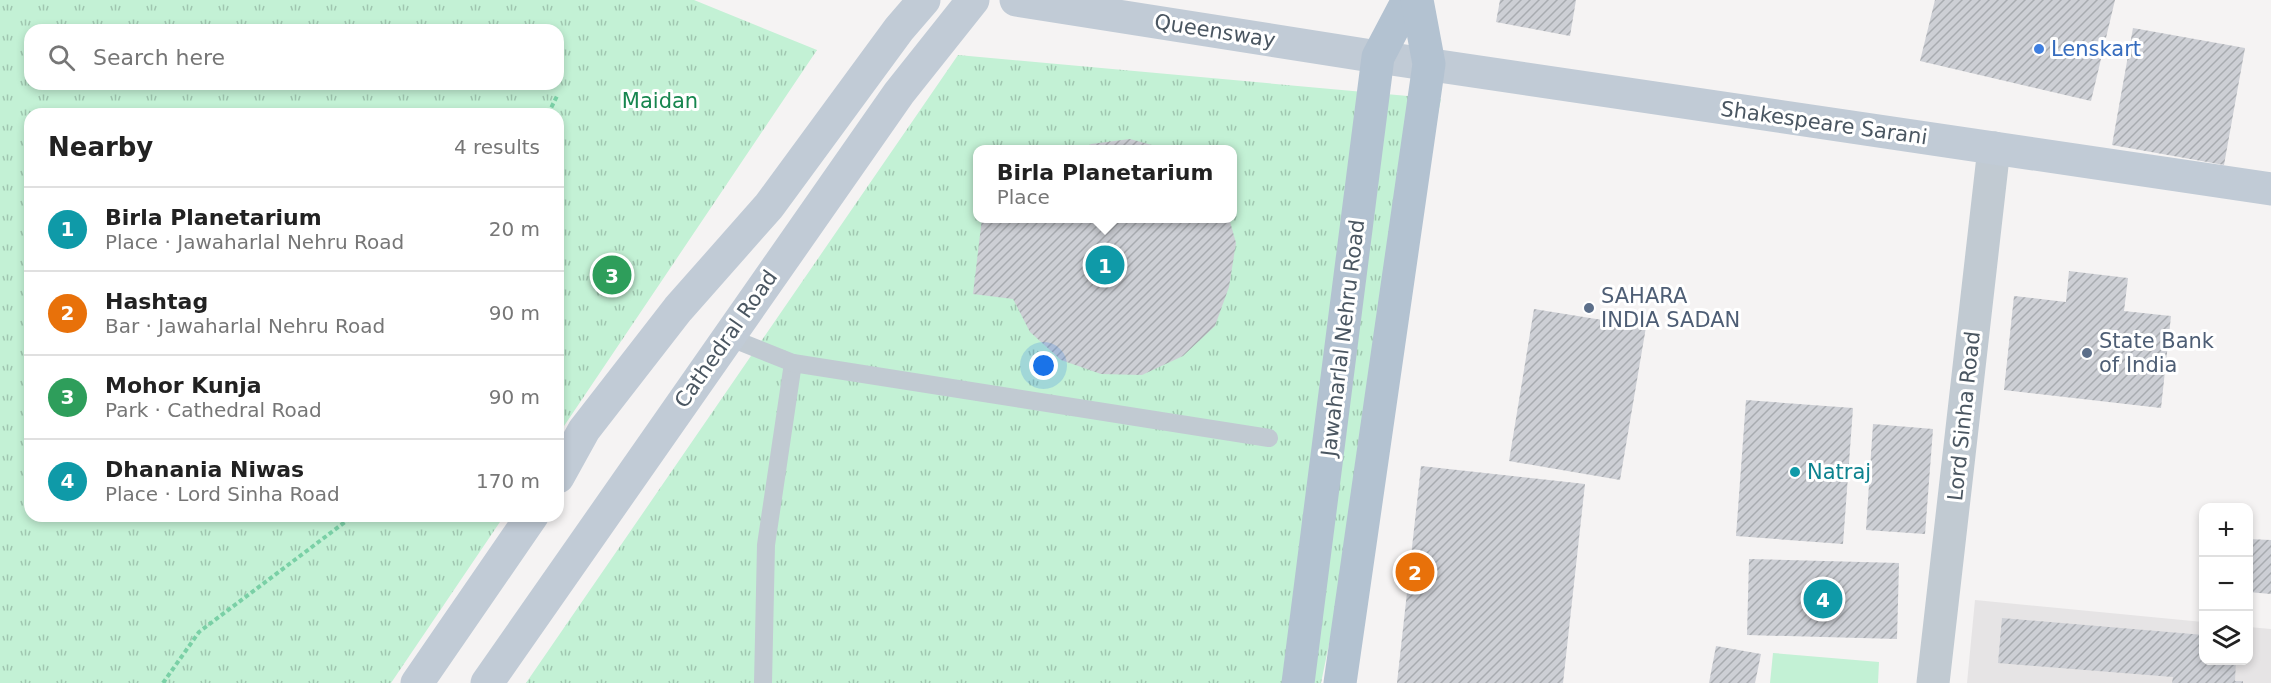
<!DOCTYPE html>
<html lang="en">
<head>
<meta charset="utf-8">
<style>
  body { margin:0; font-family:"DejaVu Sans",sans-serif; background:#f6f6f6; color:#222 }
  .controls { position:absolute; right:18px; bottom:18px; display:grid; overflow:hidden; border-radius:12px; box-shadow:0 3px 9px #0003 }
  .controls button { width:54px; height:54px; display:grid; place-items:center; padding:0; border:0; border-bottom:2px solid #e0e0e0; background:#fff; color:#222; font:30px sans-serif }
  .you { position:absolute; left:1044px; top:366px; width:21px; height:21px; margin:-15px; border:4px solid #fff; border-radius:50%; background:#1a73e8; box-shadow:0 0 0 9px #1a73e833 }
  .badge { display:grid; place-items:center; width:39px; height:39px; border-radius:50%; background:#1a73e8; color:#fff; font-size:20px; font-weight:700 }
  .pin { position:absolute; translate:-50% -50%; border:3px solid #fff; box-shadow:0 2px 6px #0006 }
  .popup { position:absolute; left:973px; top:145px; width:264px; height:78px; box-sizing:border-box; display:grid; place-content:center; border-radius:12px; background:#fff; filter:drop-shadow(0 2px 4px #0005); font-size:20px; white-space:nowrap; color:#767676 }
  .popup b { font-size:22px; color:#222 }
  .popup::after { content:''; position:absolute; left:50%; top:100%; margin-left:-12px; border:12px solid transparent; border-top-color:#fff }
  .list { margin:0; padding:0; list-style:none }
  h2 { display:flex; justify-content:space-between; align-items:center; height:78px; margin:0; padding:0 24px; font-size:26px }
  h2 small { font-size:20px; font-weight:400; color:#767676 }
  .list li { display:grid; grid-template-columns:39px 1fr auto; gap:18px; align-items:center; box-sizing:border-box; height:84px; padding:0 24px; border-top:2px solid #e0e0e0 }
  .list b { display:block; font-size:22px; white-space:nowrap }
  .list p { margin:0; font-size:20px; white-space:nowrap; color:#767676 }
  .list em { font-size:20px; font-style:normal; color:#767676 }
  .icon { flex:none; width:33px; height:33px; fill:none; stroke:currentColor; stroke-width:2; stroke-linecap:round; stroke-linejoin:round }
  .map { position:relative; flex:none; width:2271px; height:683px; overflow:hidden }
  .search { position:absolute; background:#fff; box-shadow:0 3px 9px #0003; left:24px; top:24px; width:540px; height:66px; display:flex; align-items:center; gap:15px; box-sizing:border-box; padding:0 21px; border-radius:18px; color:#767676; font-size:22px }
  .panel { position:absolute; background:#fff; box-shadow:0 3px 9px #0003; left:24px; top:108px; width:540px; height:414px; border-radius:18px }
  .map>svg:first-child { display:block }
  .education { fill:#e6e4e5 }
  .green { fill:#c3f1d5 }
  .park { fill:url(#park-tufts); fill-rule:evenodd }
  .building { fill:url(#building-hatch) }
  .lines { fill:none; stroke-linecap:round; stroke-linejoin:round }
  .path { stroke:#7ad0a6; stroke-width:4; stroke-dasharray:4.5 3; stroke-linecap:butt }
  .service { stroke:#c1cad2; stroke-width:18 }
  .minor { stroke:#c1cad2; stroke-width:33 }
  .secondary { stroke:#c1cbd6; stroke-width:33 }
  .primary { stroke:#b3c2d1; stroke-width:33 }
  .shop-dot { fill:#3f7fe0; stroke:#fff; stroke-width:2 }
  .service-dot { fill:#5c6f8a; stroke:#fff; stroke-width:2 }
  .culture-dot { fill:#0f9aa8; stroke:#fff; stroke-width:2 }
  .labels { text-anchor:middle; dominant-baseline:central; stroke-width:6; stroke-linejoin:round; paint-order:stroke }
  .street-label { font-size:21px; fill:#4a5661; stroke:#fff }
  .shop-label { font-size:21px; fill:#366cbe; stroke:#fff; text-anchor:start }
  .park-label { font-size:21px; fill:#17864f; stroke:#fff }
  .service-label { font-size:21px; fill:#4e5e75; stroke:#fff; text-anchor:start }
  .culture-label { font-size:21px; fill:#0d838f; stroke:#fff; text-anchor:start }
</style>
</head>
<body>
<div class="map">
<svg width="2271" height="683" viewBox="0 0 2271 683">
  <defs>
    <pattern id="park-tufts" width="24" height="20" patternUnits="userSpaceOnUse" patternTransform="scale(1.5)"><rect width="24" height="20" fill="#c3f1d5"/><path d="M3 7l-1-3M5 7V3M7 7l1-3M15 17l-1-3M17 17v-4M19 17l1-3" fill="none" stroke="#a0c6b0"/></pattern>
    <pattern id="building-hatch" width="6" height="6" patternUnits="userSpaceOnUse" patternTransform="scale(1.5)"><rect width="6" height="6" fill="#cdcfd5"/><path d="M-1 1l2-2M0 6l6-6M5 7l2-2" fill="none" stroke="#a8abb0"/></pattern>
  </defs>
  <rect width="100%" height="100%" fill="#f5f3f3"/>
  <polygon class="education" points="1975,600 2203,622 2204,660 2248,660 2249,627 2271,629 2271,683 1967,683"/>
  <polygon class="green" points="1773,653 1879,662 1878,683 1770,683"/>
  <g class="park">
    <path d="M0 0H694L817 50 558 435V114H30V516H504L391 683H0ZM30 30H558V84H30Z"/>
    <path d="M958 55 1441 99 1321 683H526ZM978 150H1232V218H978Z"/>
  </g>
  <g class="building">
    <polygon points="1500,0 1576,0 1570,36 1496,22"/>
    <polygon points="1935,0 2115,0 2091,101 1920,61"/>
    <polygon points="2133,28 2245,48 2224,165 2112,145"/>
    <polygon points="1130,139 1170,150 1079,150 1091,144"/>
    <polygon points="982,218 1229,218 1236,243 1229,287 1215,326 1183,356 1142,375 1101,374 1061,360 1030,332 1013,299 973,294"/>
    <polygon points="2069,271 2128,278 2124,311 2171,316 2161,408 2004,390 2014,296 2066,302"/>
    <polygon points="1534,309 1646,327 1620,480 1509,461"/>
    <polygon points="1746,400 1853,408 1843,544 1736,536"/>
    <polygon points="1873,424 1933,429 1925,534 1866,530"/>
    <polygon points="1421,466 1585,484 1563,683 1397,683"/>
    <polygon points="2248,539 2271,540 2271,594 2248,592"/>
    <polygon points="1749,559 1899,563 1897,639 1747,635"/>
    <polygon points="2002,618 2204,635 2204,660 2236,660 2235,681 2243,681 2243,683 2172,683 2173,677 1998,663"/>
    <polygon points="1716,646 1761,654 1755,683 1709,683"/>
  </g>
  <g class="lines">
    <g class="path">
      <polyline points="548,114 558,94"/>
      <polyline points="163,683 199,632 353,516"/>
    </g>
    <g class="service">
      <polyline points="728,337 793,363 766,545 763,683"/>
      <polyline points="793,363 1269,438"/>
    </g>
    <polyline class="minor" points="1933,683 1994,148"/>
    <g class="secondary">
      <polyline points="1016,0 1378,57 2271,189"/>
      <polyline points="558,477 584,430 678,309 769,206 899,29 924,0"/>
      <polyline points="417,683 532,516"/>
      <polyline points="487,683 899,93 973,0"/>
    </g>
    <g class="primary">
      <polyline points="1298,683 1378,57 1408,0"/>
      <polyline points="1340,683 1429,64 1417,0"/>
    </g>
  </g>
  <circle class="shop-dot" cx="2039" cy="49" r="6"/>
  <g class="service-dot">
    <circle cx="1589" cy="308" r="6"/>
    <circle cx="2087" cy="353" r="6"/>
  </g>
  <circle class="culture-dot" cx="1795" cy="472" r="6"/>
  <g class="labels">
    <g class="street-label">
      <text transform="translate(1215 31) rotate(9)">Queensway</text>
      <text transform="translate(1824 123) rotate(8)">Shakespeare Sarani</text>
      <text transform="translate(1343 338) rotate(-83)">Jawaharlal Nehru Road</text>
      <text transform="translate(726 339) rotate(-55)">Cathedral Road</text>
      <text transform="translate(1964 416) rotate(-84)">Lord Sinha Road</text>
    </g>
    <g class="shop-label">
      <text x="2051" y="49">Lenskart</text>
    </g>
    <g class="park-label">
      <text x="660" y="101">Maidan</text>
    </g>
    <g class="service-label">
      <text x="1601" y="296">SAHARA<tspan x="1601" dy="24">INDIA SADAN</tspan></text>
      <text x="2099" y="341">State Bank<tspan x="2099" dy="24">of India</tspan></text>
    </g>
    <g class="culture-label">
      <text x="1807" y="472">Natraj</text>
    </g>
  </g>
</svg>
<div class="controls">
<button>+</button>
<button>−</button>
<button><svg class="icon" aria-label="layers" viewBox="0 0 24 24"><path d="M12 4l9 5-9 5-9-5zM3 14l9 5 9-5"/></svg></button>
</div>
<div class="you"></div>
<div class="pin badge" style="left:1105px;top:265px;background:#0f9aa8">1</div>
<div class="popup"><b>Birla Planetarium</b>Place</div>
<div class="pin badge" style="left:1415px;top:572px;background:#e8710a">2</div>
<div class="pin badge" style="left:612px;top:275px;background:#2e9e5b">3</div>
<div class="pin badge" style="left:1823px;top:599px;background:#0f9aa8">4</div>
<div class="search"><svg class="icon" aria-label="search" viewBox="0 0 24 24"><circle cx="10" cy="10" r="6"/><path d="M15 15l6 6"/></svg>Search here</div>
<section class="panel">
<h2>Nearby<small>4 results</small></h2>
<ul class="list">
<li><span class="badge" style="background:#0f9aa8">1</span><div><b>Birla Planetarium</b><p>Place · Jawaharlal Nehru Road</p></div><em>20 m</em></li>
<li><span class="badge" style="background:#e8710a">2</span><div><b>Hashtag</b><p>Bar · Jawaharlal Nehru Road</p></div><em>90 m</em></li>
<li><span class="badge" style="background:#2e9e5b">3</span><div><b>Mohor Kunja</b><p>Park · Cathedral Road</p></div><em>90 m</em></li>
<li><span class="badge" style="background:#0f9aa8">4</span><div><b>Dhanania Niwas</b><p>Place · Lord Sinha Road</p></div><em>170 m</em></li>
</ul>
</section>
</div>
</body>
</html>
